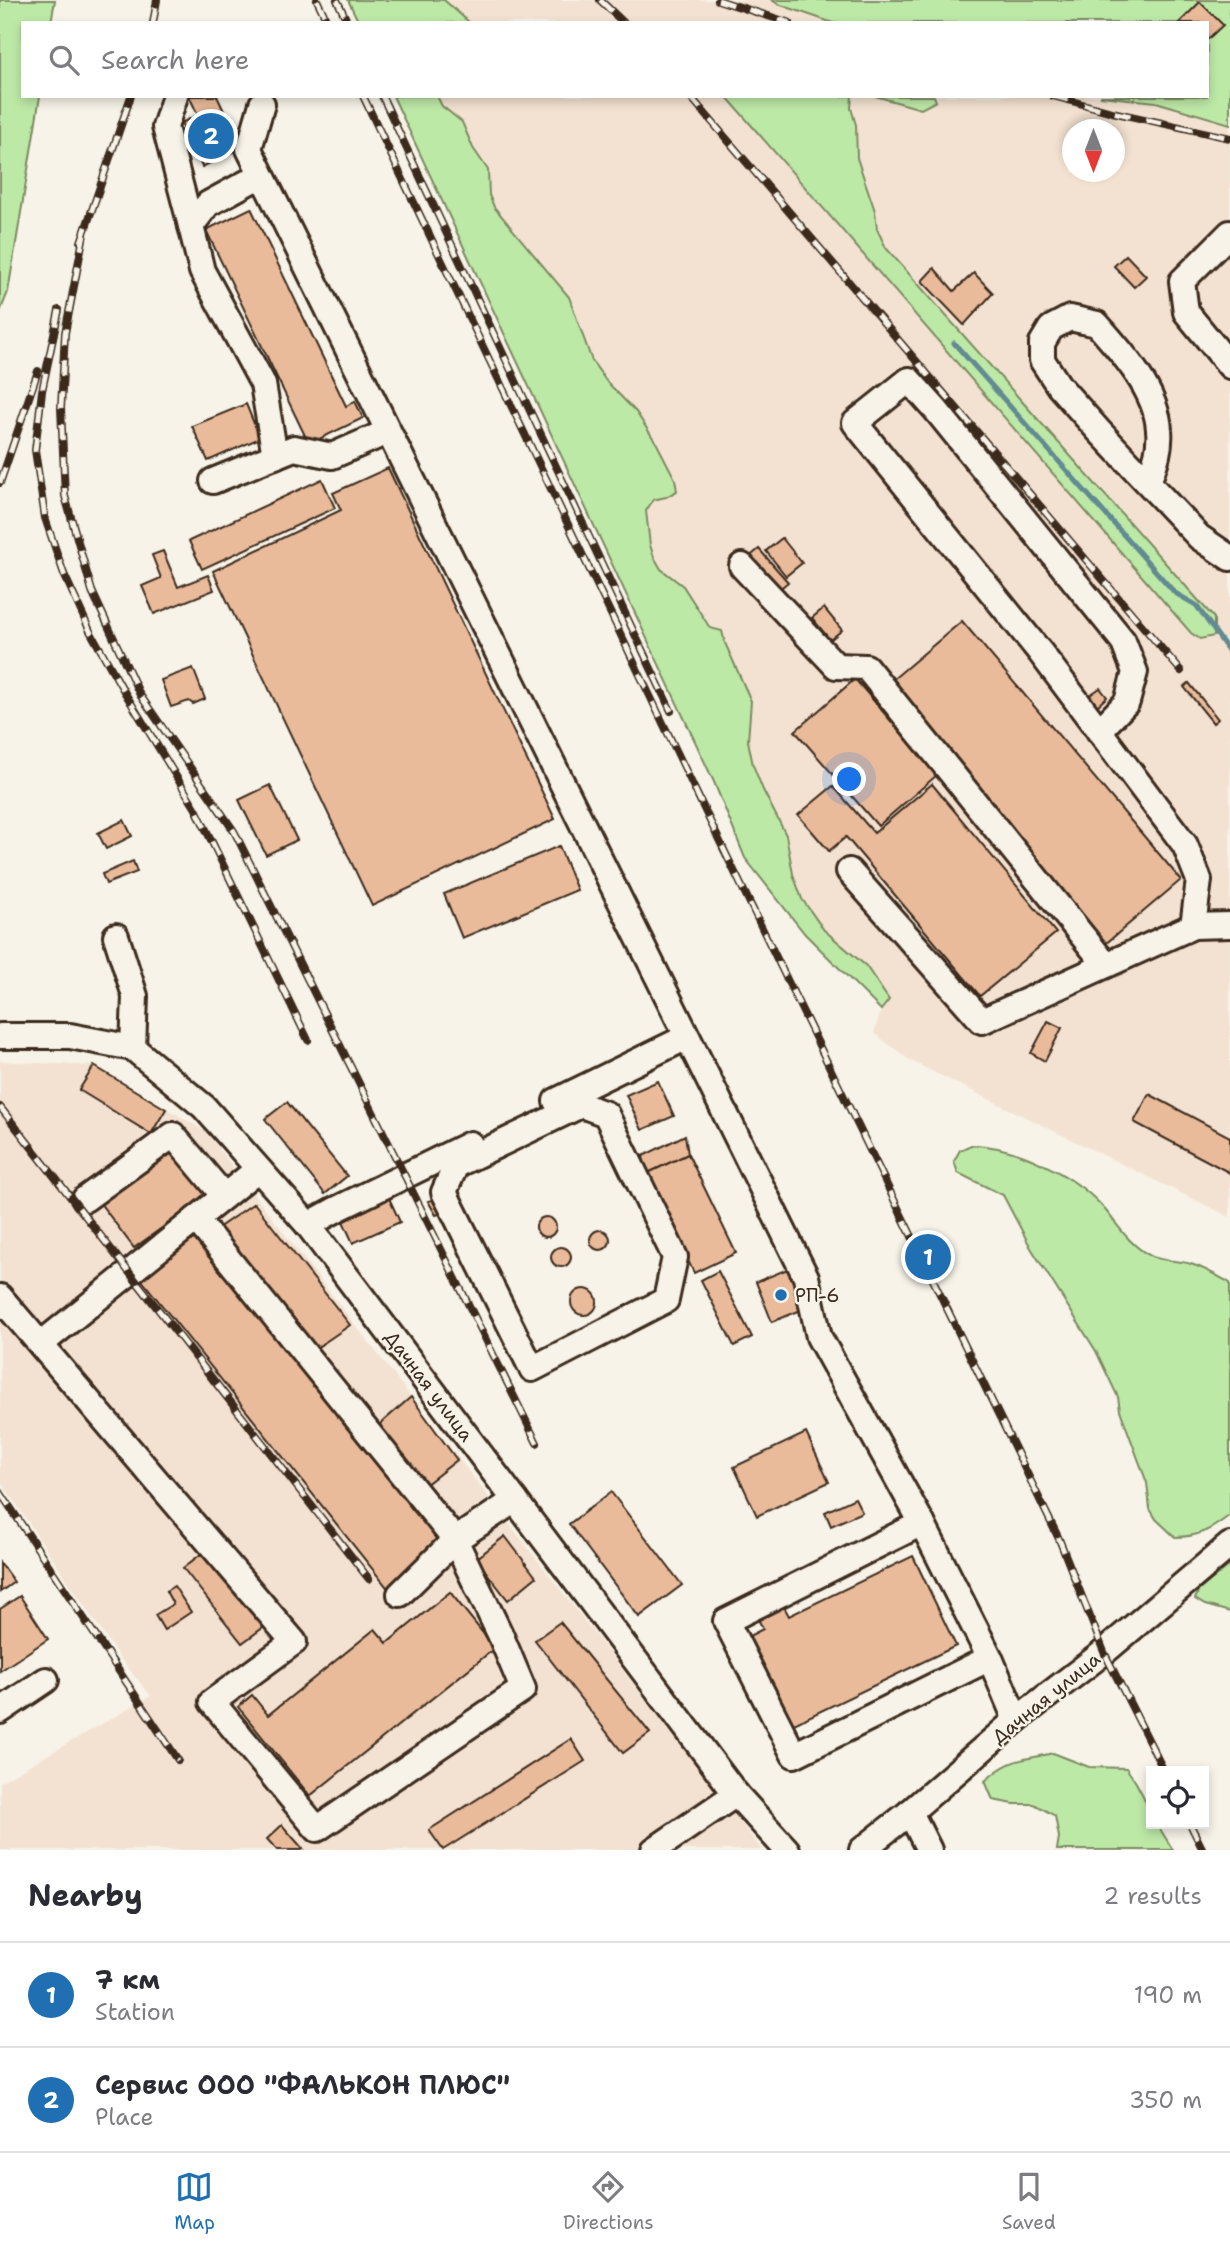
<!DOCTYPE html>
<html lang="en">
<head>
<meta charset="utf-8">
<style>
  body { margin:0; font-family:"Shantell Sans",sans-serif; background:#f7f7f7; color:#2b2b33 }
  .controls { position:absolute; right:21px; bottom:21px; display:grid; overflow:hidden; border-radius:0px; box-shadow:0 4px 10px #0003 }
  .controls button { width:63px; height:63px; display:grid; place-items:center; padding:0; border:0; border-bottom:2px solid #e1e1e2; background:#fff; color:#2b2b33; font:35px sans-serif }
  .compass { position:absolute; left:1062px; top:119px; width:63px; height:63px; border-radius:50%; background:#fff; box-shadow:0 4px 10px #0003; rotate:180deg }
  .you { position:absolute; left:850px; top:780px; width:24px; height:24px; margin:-18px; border:5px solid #fff; border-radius:50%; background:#1a73e8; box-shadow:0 0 0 10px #1a73e833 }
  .badge { display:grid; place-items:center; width:46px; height:46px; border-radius:50%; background:#1f6fb2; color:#fff; font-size:23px; font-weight:700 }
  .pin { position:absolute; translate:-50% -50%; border:4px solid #fff; box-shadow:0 2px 7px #0006 }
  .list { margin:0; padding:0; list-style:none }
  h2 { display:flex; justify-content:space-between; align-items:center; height:91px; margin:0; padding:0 28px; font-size:30px }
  h2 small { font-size:23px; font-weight:400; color:#7c7c81 }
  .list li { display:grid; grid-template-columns:46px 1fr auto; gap:21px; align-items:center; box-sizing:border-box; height:105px; padding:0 28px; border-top:2px solid #e1e1e2 }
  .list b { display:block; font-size:26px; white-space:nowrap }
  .list p { margin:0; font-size:23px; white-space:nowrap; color:#7c7c81 }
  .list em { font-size:23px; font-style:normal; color:#7c7c81 }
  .icon { flex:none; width:38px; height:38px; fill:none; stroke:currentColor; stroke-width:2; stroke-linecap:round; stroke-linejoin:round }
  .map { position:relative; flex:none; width:1230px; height:1850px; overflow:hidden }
  .search { position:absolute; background:#fff; box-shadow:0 4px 10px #0003; left:21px; right:21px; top:21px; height:77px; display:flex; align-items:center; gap:18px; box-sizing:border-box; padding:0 24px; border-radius:0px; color:#7c7c81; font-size:26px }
  .sheet { height:301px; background:#fff }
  nav { display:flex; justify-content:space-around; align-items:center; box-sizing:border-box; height:98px; border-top:2px solid #e1e1e2; background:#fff; font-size:19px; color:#7c7c81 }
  nav a { display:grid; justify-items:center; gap:4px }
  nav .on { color:#1f6fb2 }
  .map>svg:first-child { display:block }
  .built { fill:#f3e2d1; fill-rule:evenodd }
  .green { fill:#bde9a7; stroke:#7c8a62; stroke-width:2 }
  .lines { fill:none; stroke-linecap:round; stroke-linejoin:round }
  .stream { stroke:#638a91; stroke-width:5 }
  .building { fill:#eabb9a; stroke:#3b2a1e; stroke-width:2 }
  .minor-casing { stroke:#3b2a1e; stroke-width:30 }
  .minor { stroke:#f7f3e8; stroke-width:24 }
  .rail-casing { stroke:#3b2a1e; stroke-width:8 }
  .rail { stroke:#f7f3e8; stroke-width:5; stroke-dasharray:16; stroke-linecap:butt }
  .poi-dot { fill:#1f6fb2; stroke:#f7f3e8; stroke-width:2.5 }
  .labels { text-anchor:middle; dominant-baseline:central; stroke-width:5; stroke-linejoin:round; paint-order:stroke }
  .poi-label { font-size:19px; fill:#3b2a1e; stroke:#f7f3e8; text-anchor:start }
  .street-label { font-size:19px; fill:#3b2a1e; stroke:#f7f3e8 }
</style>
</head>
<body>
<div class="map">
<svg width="1230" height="1850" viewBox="0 0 1230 1850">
  <rect width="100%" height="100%" fill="#f7f3e8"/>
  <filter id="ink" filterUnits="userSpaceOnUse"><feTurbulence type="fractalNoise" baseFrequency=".0143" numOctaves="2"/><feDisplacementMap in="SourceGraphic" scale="14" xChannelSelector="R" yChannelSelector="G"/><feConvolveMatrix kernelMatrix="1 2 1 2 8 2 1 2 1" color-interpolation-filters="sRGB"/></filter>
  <g filter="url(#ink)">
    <g class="built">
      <polygon points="444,0 772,0 778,4 833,23 470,23"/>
      <path d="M437 96H1100L1156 102 1230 124V1217L911 1061 874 1033 881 1010 889 1000 866 966 824 930 802 899 793 874 786 835 763 790 753 765 748 741 751 701 725 643 722 631 710 628 683 586 661 569 654 557 650 545 646 510 653 499 666 497 677 491 675 479 657 444 592 361 584 336 561 287 494 207 489 195 488 170 473 148 462 122 442 106ZM1072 130H1114V172H1072Z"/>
      <polygon points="0,1061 94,1066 205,1131 762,1850 0,1850 0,1782 151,1696 119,1657 0,1480"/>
    </g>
    <g class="green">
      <polygon points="0,0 55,0 51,23 23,23 23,96 40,96 8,292 0,312"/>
      <polygon points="348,0 444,0 470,23 359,23"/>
      <polygon points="772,0 1230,0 1230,124 1156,102 1100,96 1207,96 1207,23 833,23 778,4"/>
      <polygon points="393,96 437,96 442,106 462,122 473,148 488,170 489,195 494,207 569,297 592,361 607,382 636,412 657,444 675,479 677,491 666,497 653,500 646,511 650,545 654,557 661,569 683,586 710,628 722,631 725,643 751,701 748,741 753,765 763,790 786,835 793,874 802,899 824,930 866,966 889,1000 881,1010 805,934 745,858 714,782"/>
      <polygon points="726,96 852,96 851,108 856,125 857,158 875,211 877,229 886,248 1214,618 1214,636 1200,639 1191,633"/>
      <polygon points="875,96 934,96 936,101 921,109"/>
      <path d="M971 1145C1014 1145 1072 1174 1101 1205 1117 1223 1127 1243 1149 1255 1161 1262 1178 1260 1191 1264 1204 1268 1218 1276 1230 1283V1515C1212 1529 1199 1537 1175 1537L1156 1519 1150 1509 1147 1483 1120 1410 1118 1397 1096 1351 1031 1248 1003 1195 958 1173 954 1161 960 1150Z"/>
      <polygon points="1230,1565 1230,1612 1205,1605 1195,1599 1199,1590"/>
      <path d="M1053 1753 1089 1767 1126 1768C1137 1782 1151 1807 1151 1824H1157L1173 1850H1057L1059 1837 1055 1816 1034 1804H1014L993 1800 985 1781C1011 1757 1021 1761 1053 1753Z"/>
    </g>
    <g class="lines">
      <polyline class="stream" points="954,343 1175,593 1196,605 1230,653"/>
    </g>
    <g class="building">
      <polygon points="1200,2 1223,25 1207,40 1207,23 1179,23"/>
      <polygon points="189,96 217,96 241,148 202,167 181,123 198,115"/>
      <polygon points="251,208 346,406 355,401 363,418 309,444 206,230"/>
      <polygon points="1126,255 1146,276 1134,287 1114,266"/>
      <polygon points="934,268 954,291 974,273 993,293 964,325 922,281"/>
      <polygon points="246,404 260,438 208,461 192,426"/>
      <polygon points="388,468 555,819 372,906 213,571 341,510 333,493"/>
      <polygon points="322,479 335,508 202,569 189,541"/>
      <polygon points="782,538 802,563 786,576 766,551"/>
      <polygon points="759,549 788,582 776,592 747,559"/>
      <polygon points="163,551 178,587 208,575 214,590 154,614 142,586 161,578 152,555"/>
      <polygon points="824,608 842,630 830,640 812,618"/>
      <polygon points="962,621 1181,880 1104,945 885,686"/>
      <polygon points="193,668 205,699 193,704 189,701 171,707 161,680"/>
      <polygon points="855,679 937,775 878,826 795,731"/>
      <polygon points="1189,683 1218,719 1213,723 1184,687"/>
      <polygon points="1100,688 1107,697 1096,707 1087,697"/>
      <polygon points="932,784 1056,933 980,996 846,837 829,851 798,815 833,786 874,833"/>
      <polygon points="270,785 297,840 266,855 239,800"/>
      <polygon points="124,820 132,836 106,849 98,833"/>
      <polygon points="559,846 577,890 462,938 444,894"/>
      <polygon points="133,861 137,872 106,884 102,874"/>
      <polygon points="1048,1021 1062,1028 1045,1061 1031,1053"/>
      <polygon points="94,1066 166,1109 151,1134 79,1090"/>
      <polygon points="658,1081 674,1116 642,1130 626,1095"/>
      <polygon points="1149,1094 1230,1137 1230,1173 1134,1122"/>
      <polygon points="287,1102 347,1176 325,1194 265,1119"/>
      <polygon points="685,1135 688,1154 646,1174 643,1156"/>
      <polygon points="172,1150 206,1196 134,1248 100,1203"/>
      <polygon points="688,1154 736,1253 694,1273 646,1174"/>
      <polygon points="389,1198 400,1222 353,1243 342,1219"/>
      <polygon points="435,1199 442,1213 436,1215 428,1201"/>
      <polygon points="254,1203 350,1325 315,1349 218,1228"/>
      <circle cx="546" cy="1227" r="10"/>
      <circle cx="600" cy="1240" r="10"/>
      <polygon points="191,1231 444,1547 390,1591 137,1274"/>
      <circle cx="561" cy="1257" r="10"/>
      <polygon points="790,1268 806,1308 772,1322 756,1282"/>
      <polygon points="718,1271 752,1337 734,1346 701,1280"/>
      <circle cx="584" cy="1302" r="13"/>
      <polygon points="411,1397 457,1460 425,1485 379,1425"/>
      <polygon points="806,1433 829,1482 757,1516 734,1467"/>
      <polygon points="611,1492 682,1585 639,1617 569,1524"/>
      <polygon points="855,1498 862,1512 831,1526 825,1512"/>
      <polygon points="505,1536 536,1577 508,1600 476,1559"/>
      <polygon points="205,1551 264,1627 242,1643 183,1568"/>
      <polygon points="913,1556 956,1646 792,1725 749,1636 763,1629 756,1615 782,1603 789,1616"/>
      <polygon points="0,1563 14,1582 0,1592"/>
      <polygon points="174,1586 191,1612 164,1630 155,1615 173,1604 166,1591"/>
      <polygon points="450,1592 495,1648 310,1796 238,1707 252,1695 268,1715 375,1629 387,1643"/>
      <polygon points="20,1596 48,1639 0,1671 0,1609"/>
      <polygon points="560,1622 650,1733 623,1753 535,1640"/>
      <polygon points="571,1739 585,1761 443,1850 429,1830"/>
      <polygon points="282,1825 303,1849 301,1850 277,1850 267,1839"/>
    </g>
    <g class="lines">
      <defs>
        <g id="minor">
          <polyline points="175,96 165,127 191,226"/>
          <polyline points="262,104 249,149 806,1277 819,1337 922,1523"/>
          <polyline points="261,175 208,204 191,226 202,271 263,384 275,456"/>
          <polyline points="1230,233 1182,281 1186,312 1230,366"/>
          <polyline points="213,481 294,448 332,456 387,432"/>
          <path d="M1148 483C1154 466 1161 449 1159 430 1157 391 1122 352 1097 324L1070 318 1051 328 1042 343V360L1059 386 1098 430 1199 537 1230 558"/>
          <polyline points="742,566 836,666 866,667 1106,965"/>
          <polyline points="1099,731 1127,702 1135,672 1123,641 936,410 909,380 855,423 1040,652 1185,845 1199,880 1193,926"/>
          <polyline points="849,871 982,1021 1193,926 1230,925"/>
          <polyline points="116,936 135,996 133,1048"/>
          <polyline points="0,1036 70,1036 133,1048 204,1107 308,1225 736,1794 787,1850"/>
          <polyline points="556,1101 687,1037"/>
          <polygon points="581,1105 606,1114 675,1257 666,1300 532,1369 444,1192 456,1165"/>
          <polyline points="85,1199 173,1135 224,1196"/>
          <polyline points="308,1225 337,1209 470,1144"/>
          <polyline points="0,1297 294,1642 212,1702 317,1829 523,1689 500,1634 455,1540 196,1219"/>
          <polyline points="41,1344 258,1169"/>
          <polyline points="400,1594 455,1540 515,1500"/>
          <polyline points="990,1658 794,1755 726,1621 922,1523 990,1658 1016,1720"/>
          <polyline points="0,1711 46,1680"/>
          <polyline points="910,1812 929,1850"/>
          <polyline points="654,1850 736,1794"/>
          <polyline points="862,1850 910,1812 1016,1720 1104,1652 1230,1545"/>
        </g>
      </defs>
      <use href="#minor" class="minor-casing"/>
      <use href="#minor" class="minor"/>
      <defs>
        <g id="rail">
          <polyline points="317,0 328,23"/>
          <polyline points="337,0 348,23"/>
          <polyline points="600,0 624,23"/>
          <polyline points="718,0 790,23"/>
          <polyline points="153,23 157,0"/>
          <polyline points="363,96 707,815 1059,1539 1104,1652 1164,1771"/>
          <polyline points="382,96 671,711"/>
          <polyline points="690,96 1181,671"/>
          <polyline points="1053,96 1112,112 1230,138"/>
          <polyline points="84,234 65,333 61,408 65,496 92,591 140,695 234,831 537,1443"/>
          <polyline points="81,242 131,96"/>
          <polyline points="59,310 42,391 35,450 45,518 64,574 90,631 125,693 196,809 308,1040"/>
          <polyline points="0,483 38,371"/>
          <polyline points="0,1107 369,1579"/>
          <polyline points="0,1492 178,1760"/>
          <polyline points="1190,1824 1203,1850"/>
        </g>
      </defs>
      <use href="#rail" class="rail-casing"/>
      <use href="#rail" class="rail"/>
    </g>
  </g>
  <circle class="poi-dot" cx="781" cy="1295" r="7"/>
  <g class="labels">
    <g class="poi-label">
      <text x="795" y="1295">РП-6</text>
    </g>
    <g class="street-label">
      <text transform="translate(429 1386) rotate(53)">Дачная улица</text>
      <text transform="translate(1046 1698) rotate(-39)">Дачная улица</text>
    </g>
  </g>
</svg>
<div class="controls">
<button><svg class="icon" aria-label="locate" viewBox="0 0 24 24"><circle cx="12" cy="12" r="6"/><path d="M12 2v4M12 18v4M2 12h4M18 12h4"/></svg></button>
</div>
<svg class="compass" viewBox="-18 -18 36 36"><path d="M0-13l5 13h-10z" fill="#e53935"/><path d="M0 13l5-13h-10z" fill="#7c7c81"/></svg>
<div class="you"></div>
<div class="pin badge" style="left:928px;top:1257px">1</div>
<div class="pin badge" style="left:211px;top:136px">2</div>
<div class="search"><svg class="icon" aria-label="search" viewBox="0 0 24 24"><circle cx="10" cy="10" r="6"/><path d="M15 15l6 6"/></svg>Search here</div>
</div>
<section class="sheet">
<h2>Nearby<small>2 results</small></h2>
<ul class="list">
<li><span class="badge">1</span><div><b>7 км</b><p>Station</p></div><em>190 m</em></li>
<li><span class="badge">2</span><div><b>Сервис ООО &quot;ФАЛЬКОН ПЛЮС&quot;</b><p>Place</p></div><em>350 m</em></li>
</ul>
</section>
<nav>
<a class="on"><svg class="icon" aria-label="map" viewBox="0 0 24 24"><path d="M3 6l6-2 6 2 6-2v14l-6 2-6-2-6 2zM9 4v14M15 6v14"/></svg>Map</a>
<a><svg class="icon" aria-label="directions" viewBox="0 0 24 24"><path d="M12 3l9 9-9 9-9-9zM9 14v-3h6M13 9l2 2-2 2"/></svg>Directions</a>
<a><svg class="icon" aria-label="saved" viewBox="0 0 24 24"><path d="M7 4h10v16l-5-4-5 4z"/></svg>Saved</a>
</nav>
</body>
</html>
